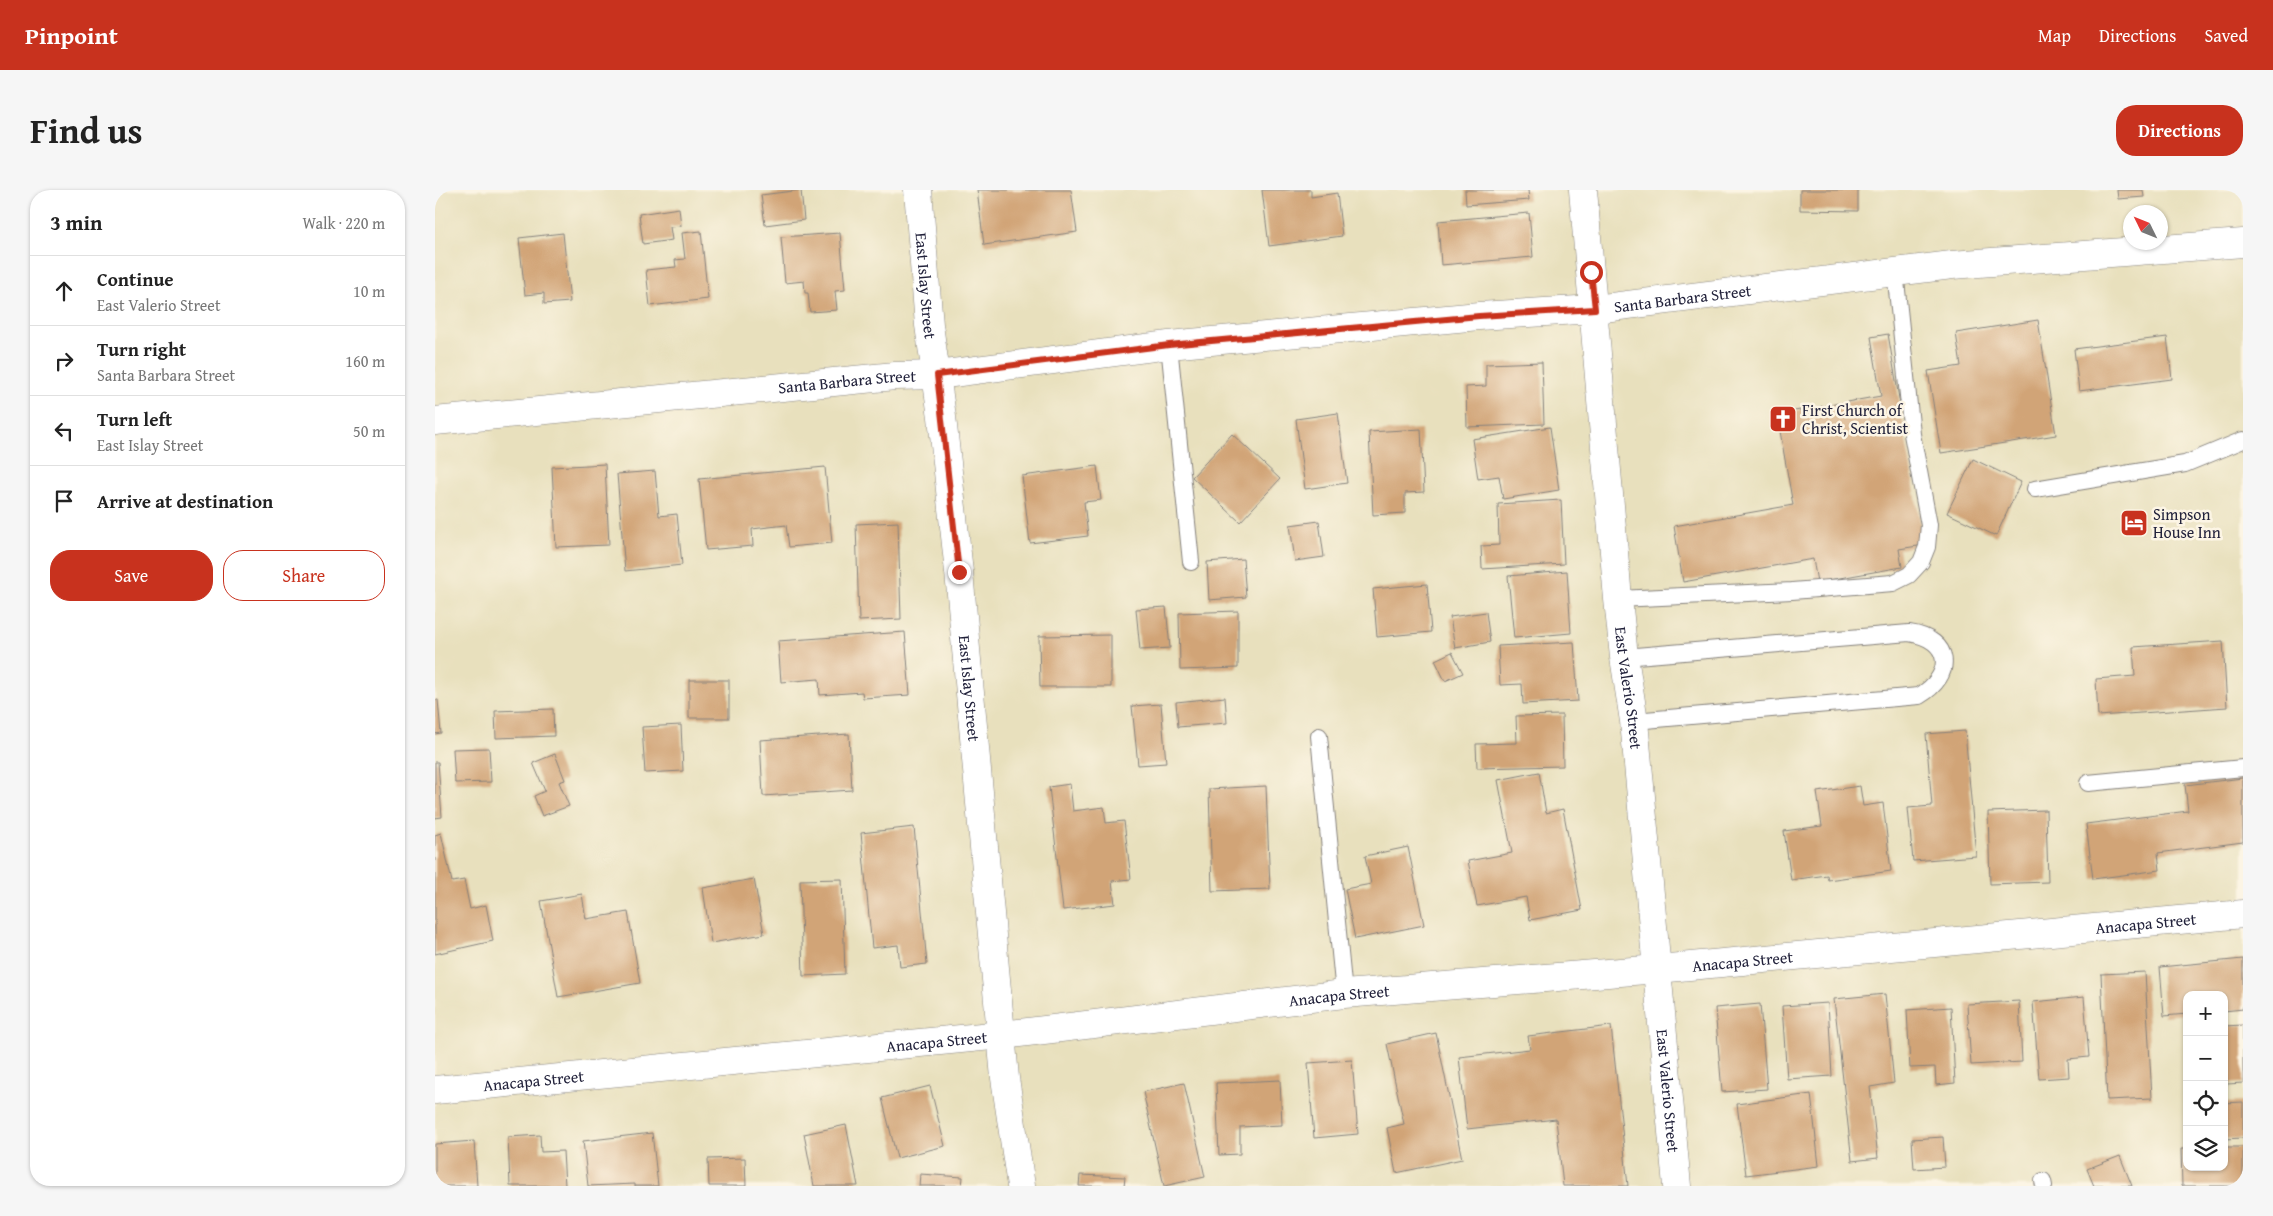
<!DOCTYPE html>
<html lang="en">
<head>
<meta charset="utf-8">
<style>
  body { margin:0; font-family:"Gentium Book Plus",serif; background:#f6f6f6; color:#222 }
  .controls { position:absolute; right:15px; bottom:15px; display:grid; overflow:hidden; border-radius:10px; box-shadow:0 1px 4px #0004 }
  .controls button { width:45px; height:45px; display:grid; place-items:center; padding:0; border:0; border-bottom:1px solid #e0e0e0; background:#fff; color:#222; font:25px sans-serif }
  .compass { position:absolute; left:1688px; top:15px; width:45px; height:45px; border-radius:50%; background:#fff; box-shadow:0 1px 4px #0004; rotate:313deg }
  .stop { position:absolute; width:15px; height:15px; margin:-11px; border:4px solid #c8321e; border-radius:50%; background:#fff }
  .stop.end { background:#c8321e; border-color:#fff; box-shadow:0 1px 5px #0008 }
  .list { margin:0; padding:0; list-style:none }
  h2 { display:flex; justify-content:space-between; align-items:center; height:65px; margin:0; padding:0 20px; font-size:21px }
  h2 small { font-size:16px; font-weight:400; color:#767676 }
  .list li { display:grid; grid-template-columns:32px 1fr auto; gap:15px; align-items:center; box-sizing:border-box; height:70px; padding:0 20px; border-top:1px solid #e0e0e0 }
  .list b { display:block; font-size:19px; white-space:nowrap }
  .list p { margin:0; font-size:16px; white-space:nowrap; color:#767676 }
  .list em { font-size:16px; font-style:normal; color:#767676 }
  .actions { display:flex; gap:10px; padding:15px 20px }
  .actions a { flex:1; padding:11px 0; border:1px solid #c8321e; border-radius:20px; text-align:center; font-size:18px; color:#c8321e }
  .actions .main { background:#c8321e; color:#fff }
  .icon { flex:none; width:28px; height:28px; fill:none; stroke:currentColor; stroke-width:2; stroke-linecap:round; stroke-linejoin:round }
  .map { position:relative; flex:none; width:1808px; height:996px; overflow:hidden; border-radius:20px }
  header { display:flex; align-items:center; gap:30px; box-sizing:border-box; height:70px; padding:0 25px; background:#c8321e; color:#fff }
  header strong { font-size:24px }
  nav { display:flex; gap:28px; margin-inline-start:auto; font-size:18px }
  .intro { display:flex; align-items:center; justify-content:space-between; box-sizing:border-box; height:120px; padding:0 30px }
  h1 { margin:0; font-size:35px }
  .button { padding:12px 22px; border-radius:20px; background:#c8321e; color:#fff; font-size:18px; font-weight:700 }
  main { display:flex; gap:30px; padding:0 30px }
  aside { flex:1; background:#fff; border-radius:20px; box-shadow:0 1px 4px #0004 }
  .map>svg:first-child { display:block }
  .building { fill:#d1a477 }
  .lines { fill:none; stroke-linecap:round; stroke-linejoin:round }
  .service-casing { stroke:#85817c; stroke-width:18 }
  .minor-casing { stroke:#85817c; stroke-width:29 }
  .tertiary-casing { stroke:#85817c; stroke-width:29 }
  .service { stroke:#fff; stroke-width:16 }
  .minor { stroke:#fff; stroke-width:28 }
  .tertiary { stroke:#fff; stroke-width:28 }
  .route { stroke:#c8321e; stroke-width:6 }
  .labels { text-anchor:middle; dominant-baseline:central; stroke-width:5; stroke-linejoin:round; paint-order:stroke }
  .street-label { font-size:16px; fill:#22223b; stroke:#fcf5e5 }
  .poi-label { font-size:16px; fill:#22223b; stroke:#fcf5e5; text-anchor:start }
</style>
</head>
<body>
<header>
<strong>Pinpoint</strong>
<nav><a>Map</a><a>Directions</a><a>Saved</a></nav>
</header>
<div class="intro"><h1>Find us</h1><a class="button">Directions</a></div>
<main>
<aside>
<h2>3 min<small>Walk · 220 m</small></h2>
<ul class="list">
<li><svg class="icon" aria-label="ahead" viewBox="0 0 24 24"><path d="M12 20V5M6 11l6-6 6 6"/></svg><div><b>Continue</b><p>East Valerio Street</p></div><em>10 m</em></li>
<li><svg class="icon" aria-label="right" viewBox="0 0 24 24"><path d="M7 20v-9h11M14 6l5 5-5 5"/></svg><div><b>Turn right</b><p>Santa Barbara Street</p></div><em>160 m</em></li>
<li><svg class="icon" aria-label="left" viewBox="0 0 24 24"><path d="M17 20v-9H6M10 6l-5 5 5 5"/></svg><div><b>Turn left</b><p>East Islay Street</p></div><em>50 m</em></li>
<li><svg class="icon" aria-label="arrive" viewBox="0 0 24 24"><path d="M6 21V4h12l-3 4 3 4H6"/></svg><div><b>Arrive at destination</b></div></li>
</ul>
<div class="actions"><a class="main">Save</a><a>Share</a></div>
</aside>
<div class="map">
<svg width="1808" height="996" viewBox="0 0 1808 996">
  <rect width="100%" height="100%" fill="#fcf5e5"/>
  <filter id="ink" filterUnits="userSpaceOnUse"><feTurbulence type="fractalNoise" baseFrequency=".02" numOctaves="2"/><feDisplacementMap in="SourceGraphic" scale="10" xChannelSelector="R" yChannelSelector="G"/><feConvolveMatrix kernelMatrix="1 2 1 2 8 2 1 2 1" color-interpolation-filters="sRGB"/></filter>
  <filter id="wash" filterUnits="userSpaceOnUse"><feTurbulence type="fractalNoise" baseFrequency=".0096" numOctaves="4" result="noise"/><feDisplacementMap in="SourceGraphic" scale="20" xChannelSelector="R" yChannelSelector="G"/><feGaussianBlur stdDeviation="1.12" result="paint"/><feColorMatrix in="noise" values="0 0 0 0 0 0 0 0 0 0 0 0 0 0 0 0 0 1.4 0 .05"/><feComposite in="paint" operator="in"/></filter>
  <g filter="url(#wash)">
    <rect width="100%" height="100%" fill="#e8e0bd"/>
    <g id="blocks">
      <g class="building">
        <polygon points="366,0 369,30 330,35 326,5"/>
        <polygon points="542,0 636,0 642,42 549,55"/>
        <polygon points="827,0 876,0 876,7 902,3 907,46 834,56"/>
        <polygon points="1030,0 1093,0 1094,10 1031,15"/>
        <polygon points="1365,0 1423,0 1423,21 1365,20"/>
        <polygon points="1682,0 1708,0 1709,7 1683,9"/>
        <polygon points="244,18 246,36 235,37 237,50 208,54 204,24"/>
        <polygon points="1094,23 1098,67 1006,75 1003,31"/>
        <polygon points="266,41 273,109 215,116 211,80 241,77 240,70 250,69 247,43"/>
        <polygon points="128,43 135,112 109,114 109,103 90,105 84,48"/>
        <polygon points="405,43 410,100 400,101 402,120 375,122 373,103 370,103 369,91 350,93 346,47"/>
        <polygon points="1603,130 1621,245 1506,263 1493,181 1526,176 1521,143"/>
        <polygon points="1453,144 1489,355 1464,359 1467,377 1382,392 1378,369 1248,392 1239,336 1358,315 1342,224 1446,206 1436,147"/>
        <polygon points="1732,147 1737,189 1644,201 1639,159"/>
        <polygon points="1107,172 1109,234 1032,237 1031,197 1051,196 1051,174"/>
        <polygon points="903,223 912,293 870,299 861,229"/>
        <polygon points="1115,237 1124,300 1068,309 1064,286 1043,289 1037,249"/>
        <polygon points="986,239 989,302 970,303 970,323 938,325 934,242"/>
        <polygon points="797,244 845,289 805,332 757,287"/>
        <polygon points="1538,269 1586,292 1561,346 1512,323"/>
        <polygon points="170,274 174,355 121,357 117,277"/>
        <polygon points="662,276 666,310 649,312 653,346 595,353 587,286"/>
        <polygon points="390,277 397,353 354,357 351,335 317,339 318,356 271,360 264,289"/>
        <polygon points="220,281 224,326 242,324 247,375 190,381 182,284"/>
        <polygon points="1126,310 1129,374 1047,379 1046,356 1064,355 1063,314"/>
        <polygon points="884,331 889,367 860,371 855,335"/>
        <polygon points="463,332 466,429 424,431 421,334"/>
        <polygon points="808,369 811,407 774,410 772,372"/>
        <polygon points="1132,381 1136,443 1079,448 1073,386"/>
        <polygon points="992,394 996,442 942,447 938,399"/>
        <polygon points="731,417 735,458 705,460 701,419"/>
        <polygon points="803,421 803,478 745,480 744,423"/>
        <polygon points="1051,422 1055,452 1020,458 1015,427"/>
        <polygon points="470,442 475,505 428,508 427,502 385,505 384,489 346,492 343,451"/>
        <polygon points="676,445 676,497 605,497 604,446"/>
        <polygon points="1788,451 1792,517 1663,526 1661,489 1700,486 1698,457"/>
        <polygon points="1139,452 1143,511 1088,514 1087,494 1065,495 1063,456"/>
        <polygon points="1017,462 1028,483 1010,491 1000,470"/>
        <rect x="254" y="490" width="40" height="38"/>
        <polygon points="790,507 792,533 743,537 741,512"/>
        <polygon points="0,510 3,510 6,543 0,544"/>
        <polygon points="726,514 731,573 703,575 697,516"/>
        <polygon points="118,519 119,546 61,548 60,521"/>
        <polygon points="1127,525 1128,576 1042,578 1041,554 1082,553 1081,526"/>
        <polygon points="246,535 248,581 210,583 207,537"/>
        <polygon points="1530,541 1541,666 1478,671 1473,618 1497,616 1491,544"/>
        <polygon points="414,544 417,600 328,606 325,550"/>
        <polygon points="54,558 56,592 20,593 18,559"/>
        <polygon points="120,564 130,590 124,592 134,616 107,626 99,606 110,601 98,573"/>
        <polygon points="0,572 3,572 7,627 0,628"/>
        <polygon points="1104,582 1111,623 1128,619 1147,720 1095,730 1091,707 1042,716 1033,671 1077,663 1063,590"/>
        <polygon points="1808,588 1808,652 1723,663 1725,680 1658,689 1651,634 1753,621 1750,595"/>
        <polygon points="635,594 638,621 669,617 671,633 689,631 696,689 677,691 680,714 628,720 614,597"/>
        <polygon points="831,596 835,699 777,701 774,599"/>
        <polygon points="1425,596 1428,616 1448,613 1456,681 1393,690 1392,685 1356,690 1349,641 1387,636 1382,602"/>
        <polygon points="1611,620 1613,692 1555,694 1553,622"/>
        <polygon points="479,637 492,774 465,777 463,755 437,758 426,643"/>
        <polygon points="6,643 17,692 29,690 35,719 51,715 58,751 0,764 0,645"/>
        <polygon points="973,657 989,735 920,749 910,699 936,694 930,666"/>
        <polygon points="319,689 329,744 276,753 268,698"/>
        <polygon points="407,689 410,784 368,786 365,690"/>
        <polygon points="147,704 151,729 193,722 205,793 123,807 106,711"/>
        <polygon points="1808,769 1808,819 1789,821 1789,805 1752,805 1752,824 1729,826 1725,777"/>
        <polygon points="1710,782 1717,908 1672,910 1666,784"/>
        <polygon points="1450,804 1459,893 1435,897 1443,968 1417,971 1399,809"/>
        <polygon points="1649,807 1654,867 1633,869 1634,887 1604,889 1598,812"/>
        <polygon points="1584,811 1587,872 1536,875 1532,814"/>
        <polygon points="1393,813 1397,886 1352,889 1347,816"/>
        <polygon points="1325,814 1332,899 1287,902 1280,818"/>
        <polygon points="1516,817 1520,893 1501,895 1500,877 1475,878 1472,820"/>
        <polygon points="1808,835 1808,893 1792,894 1789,836"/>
        <polygon points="1176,836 1193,996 1128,996 1121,929 1032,939 1024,867 1095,859 1093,846"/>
        <polygon points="1001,843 1027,969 961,983 952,938 969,934 952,854"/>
        <polygon points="917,870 923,944 879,948 873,873"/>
        <polygon points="845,890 847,935 805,937 805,964 784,965 781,893"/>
        <polygon points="749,893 770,987 729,996 708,902"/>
        <polygon points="495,896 510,956 462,968 447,908"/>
        <polygon points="1376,904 1384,976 1311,985 1302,914"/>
        <polygon points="1808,912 1808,948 1789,949 1789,913"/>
        <polygon points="411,935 423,996 379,996 369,944"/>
        <polygon points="217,943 223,996 200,996 200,994 153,996 148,951"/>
        <polygon points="105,945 106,962 128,961 130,996 75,996 73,947"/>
        <polygon points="1508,947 1510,977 1479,979 1477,949"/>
        <polygon points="39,951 42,996 0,996 0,954"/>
        <polygon points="1789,957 1808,957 1808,996 1747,996 1746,959 1752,959 1752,977 1789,977"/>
        <polygon points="1685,966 1697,996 1659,996 1652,979"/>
        <polygon points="310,968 311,996 274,996 273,969"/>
        <polygon points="485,984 528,987 527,996 484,996"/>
        <polygon points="645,985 690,987 689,996 644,996"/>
      </g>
    </g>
  </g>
  <g filter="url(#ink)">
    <use href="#blocks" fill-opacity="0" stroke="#85817c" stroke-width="1"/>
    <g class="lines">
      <defs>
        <g id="service">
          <polyline points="734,155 756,372"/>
          <polyline points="1600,299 1750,274 1808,250"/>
          <polyline points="1183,409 1357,401 1458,393 1474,385 1486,372 1492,357 1494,335 1477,244 1460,81"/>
          <path d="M1189 467 1474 443C1517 449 1520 485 1484 506L1199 531"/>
          <polyline points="884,546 909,804"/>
          <polyline points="1653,593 1808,578"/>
          <polyline points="1608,991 1609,996"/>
        </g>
        <g id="minor">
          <path id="s1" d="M483 0 494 135 507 227 524 382 570 888 586 996"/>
          <path id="s2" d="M1148 0 1183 409 1189 467 1199 531 1242 996"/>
          <path id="s3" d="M0 231 460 186 502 185 734 155 1044 126 1160 119 1517 75 1808 53"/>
        </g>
        <g id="tertiary">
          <path id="s4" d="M0 900 567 845 909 804 1223 779 1808 724"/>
        </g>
      </defs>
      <use href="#service" class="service-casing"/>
      <use href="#minor" class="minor-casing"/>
      <use href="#tertiary" class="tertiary-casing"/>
      <use href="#service" class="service"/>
      <use href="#minor" class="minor"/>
      <use href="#tertiary" class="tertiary"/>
    </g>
  </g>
  <g class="lines" filter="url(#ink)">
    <polyline class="route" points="524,382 502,185 734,155 1044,126 1160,119 1156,82"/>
  </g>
  <defs>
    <symbol id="church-square" viewBox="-11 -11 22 22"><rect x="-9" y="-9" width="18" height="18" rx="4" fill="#c8321e" stroke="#fcf5e5"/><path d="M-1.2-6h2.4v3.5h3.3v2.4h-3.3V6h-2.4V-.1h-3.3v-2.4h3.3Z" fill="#fff"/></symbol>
    <symbol id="hotel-square" viewBox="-11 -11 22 22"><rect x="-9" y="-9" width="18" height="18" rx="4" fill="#c8321e" stroke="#fcf5e5"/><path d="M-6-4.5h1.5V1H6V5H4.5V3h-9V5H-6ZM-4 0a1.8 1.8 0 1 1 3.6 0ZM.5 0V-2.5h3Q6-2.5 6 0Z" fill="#fff"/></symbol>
  </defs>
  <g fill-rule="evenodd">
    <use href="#church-square" x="1332" y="213" width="32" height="32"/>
    <use href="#hotel-square" x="1683" y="317" width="32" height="32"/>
  </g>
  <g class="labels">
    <g class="street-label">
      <text stroke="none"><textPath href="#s1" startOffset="96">East Islay Street</textPath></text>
      <text stroke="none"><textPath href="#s3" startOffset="1254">Santa Barbara Street</textPath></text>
      <text stroke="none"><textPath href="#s3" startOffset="414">Santa Barbara Street</textPath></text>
      <text stroke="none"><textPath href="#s1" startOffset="501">East Islay Street</textPath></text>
      <text stroke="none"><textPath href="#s2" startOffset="500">East Valerio Street</textPath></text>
      <text stroke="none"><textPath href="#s4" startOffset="1719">Anacapa Street</textPath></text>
      <text stroke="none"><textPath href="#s4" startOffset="1314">Anacapa Street</textPath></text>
      <text stroke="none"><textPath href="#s4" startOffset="909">Anacapa Street</textPath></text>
      <text stroke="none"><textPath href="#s4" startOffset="504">Anacapa Street</textPath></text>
      <text stroke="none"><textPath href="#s4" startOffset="99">Anacapa Street</textPath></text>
      <text stroke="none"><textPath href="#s2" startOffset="905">East Valerio Street</textPath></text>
    </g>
    <g class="poi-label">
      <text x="1367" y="220">First Church of<tspan x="1367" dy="18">Christ, Scientist</tspan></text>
      <text x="1718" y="324">Simpson<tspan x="1718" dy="18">House Inn</tspan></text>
    </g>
  </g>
</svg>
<div class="controls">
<button>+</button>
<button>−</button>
<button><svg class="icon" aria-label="locate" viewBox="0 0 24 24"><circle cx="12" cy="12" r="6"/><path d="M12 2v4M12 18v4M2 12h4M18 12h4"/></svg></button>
<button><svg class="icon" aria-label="layers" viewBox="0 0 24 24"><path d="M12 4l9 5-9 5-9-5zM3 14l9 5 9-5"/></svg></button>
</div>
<svg class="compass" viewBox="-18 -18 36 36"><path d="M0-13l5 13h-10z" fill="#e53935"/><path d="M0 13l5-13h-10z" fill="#767676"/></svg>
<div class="stop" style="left:1156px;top:82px"></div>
<div class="stop end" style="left:524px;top:382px"></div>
</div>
</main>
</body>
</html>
